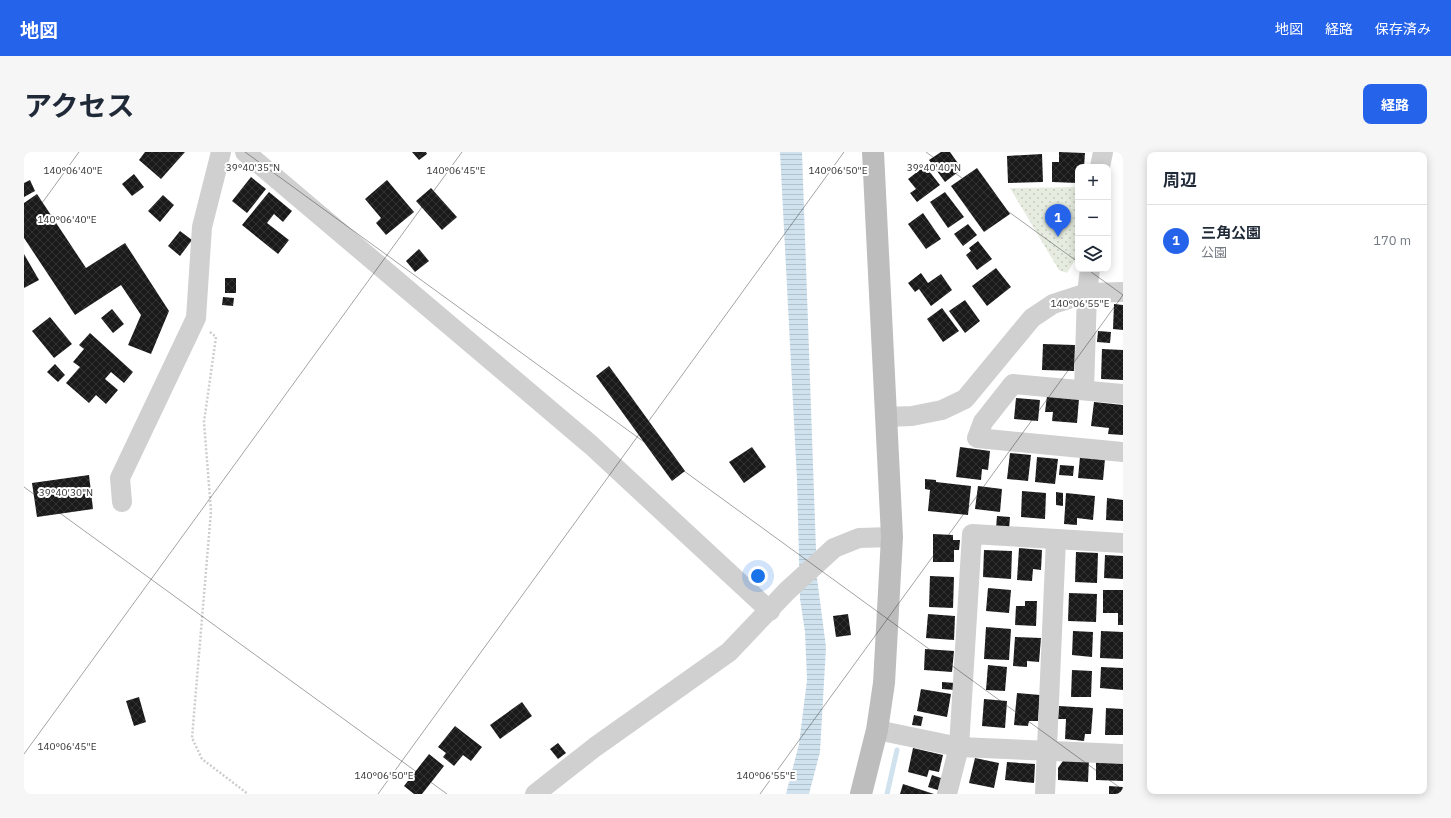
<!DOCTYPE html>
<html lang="ja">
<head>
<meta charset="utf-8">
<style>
  body { margin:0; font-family:"IBM Plex Sans","Noto Sans JP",sans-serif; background:#f6f6f7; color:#1f2937 }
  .controls { position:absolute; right:12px; top:12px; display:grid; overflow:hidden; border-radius:8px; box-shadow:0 2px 10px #0003 }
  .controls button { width:36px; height:36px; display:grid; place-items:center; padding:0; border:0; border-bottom:1px solid #e0e1e3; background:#fff; color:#1f2937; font:20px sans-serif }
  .you { position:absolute; left:734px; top:424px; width:14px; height:14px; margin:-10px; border:3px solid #fff; border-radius:50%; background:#1a73e8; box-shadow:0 0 0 6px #1a73e833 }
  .badge { display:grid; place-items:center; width:26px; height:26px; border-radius:50%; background:#2563eb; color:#fff; font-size:13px; font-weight:700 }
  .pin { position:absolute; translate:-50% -33px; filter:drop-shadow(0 1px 2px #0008) }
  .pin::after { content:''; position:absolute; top:21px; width:14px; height:12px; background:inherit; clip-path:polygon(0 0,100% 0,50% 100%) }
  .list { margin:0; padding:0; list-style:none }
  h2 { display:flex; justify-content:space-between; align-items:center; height:52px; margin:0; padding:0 16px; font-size:17px }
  h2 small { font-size:13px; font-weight:400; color:#747a83 }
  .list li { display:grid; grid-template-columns:26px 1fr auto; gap:12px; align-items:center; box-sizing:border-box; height:72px; padding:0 16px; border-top:1px solid #e0e1e3 }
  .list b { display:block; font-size:15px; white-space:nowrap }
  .list p { margin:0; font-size:13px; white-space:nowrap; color:#747a83 }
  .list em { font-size:13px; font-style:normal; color:#747a83 }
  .icon { flex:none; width:22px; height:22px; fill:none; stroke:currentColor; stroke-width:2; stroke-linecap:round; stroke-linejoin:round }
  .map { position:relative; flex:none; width:1099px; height:642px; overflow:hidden; border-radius:8px }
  header { display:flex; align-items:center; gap:24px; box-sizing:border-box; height:56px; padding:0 20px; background:#2563eb; color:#fff }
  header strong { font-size:19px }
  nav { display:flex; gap:22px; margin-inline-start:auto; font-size:14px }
  .intro { display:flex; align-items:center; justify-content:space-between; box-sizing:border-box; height:96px; padding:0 24px }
  h1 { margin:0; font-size:28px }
  .button { padding:10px 18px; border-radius:8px; background:#2563eb; color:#fff; font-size:14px; font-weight:700 }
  main { display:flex; gap:24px; padding:0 24px }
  aside { flex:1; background:#fff; border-radius:8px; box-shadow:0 2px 10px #0003 }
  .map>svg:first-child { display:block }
  .park { fill:url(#park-dots) }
  .water { fill:url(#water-rules) }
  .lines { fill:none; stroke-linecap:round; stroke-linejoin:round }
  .stream { stroke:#cfe2ee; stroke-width:5 }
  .building { fill:url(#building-cross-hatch) }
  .path { stroke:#cdcdcd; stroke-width:2.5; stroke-dasharray:2 2; stroke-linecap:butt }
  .street { stroke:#d0d0d0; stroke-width:20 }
  .secondary { stroke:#bdbdbd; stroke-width:22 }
  .ticks { fill:none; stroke:#333; stroke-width:1; stroke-opacity:0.45 }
  .ticks-label { font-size:10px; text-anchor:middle; fill:#333; stroke:#fff; stroke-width:4; stroke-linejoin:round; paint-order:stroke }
</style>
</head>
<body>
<header>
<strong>地図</strong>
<nav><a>地図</a><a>経路</a><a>保存済み</a></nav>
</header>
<div class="intro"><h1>アクセス</h1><a class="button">経路</a></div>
<main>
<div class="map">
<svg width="1099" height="642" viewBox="0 0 1099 642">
  <defs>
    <pattern id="park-dots" width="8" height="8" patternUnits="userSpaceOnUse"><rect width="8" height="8" fill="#e6ecdf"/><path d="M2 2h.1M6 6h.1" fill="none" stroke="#c6cbc0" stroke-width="1.8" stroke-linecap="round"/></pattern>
    <pattern id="water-rules" width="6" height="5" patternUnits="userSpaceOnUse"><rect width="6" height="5" fill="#cfe2ee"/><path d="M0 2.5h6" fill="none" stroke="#b2c2cd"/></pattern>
    <pattern id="building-cross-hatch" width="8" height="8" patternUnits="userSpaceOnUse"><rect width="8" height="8" fill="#1a1a1a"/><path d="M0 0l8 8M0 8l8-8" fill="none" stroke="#333"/></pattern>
  </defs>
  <rect width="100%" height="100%" fill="#fff"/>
  <polygon class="park" points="1054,35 1054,61 1051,108 1043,121 1035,118 986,36"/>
  <polygon class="water" points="756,0 778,0 793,426 802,495 796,600 785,642 762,642 775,592 783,528 781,480 776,447 773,328"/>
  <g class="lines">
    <polyline class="stream" points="863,642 873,598"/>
  </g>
  <g class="building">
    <polygon points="121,0 161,0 137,27 115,8"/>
    <polygon points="388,0 402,0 403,2 395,8"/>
    <polygon points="917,0 926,0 938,17 921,30 905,8"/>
    <polygon points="1035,0 1061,1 1060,15 1054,15 1054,31 1028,30 1028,10 1035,10"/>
    <polygon points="1018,2 1019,30 984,31 983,4"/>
    <polygon points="901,14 916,33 893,50 886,41 892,37 884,27"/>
    <polygon points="953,16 986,62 960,80 927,34"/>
    <polygon points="110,22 120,35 108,44 98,32"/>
    <polygon points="227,25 242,37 223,61 208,49"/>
    <polygon points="6,28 11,39 0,45 0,31"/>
    <polygon points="363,28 390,60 362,83 352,71 357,66 341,47"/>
    <polygon points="407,36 433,65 418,78 392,49"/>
    <polygon points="245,40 268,59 259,70 250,62 243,71 265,88 254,102 218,73"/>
    <polygon points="921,40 940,65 924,76 906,50"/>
    <polygon points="13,42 62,116 101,91 145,159 127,202 104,193 117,163 97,133 51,163 0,86 0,51"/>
    <polygon points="139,43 150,53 136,70 124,59"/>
    <polygon points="899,61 917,87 902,97 884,72"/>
    <polygon points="944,72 953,83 939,94 930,82"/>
    <polygon points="156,79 168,88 156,104 144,94"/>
    <polygon points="954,89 968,107 953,118 942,103 947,99 945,96"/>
    <polygon points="395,97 405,109 391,120 382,109"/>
    <polygon points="0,102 15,128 0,136"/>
    <polygon points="972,116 987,135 963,154 948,134"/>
    <polygon points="897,121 904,131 917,122 928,138 907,154 895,137 891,140 884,131"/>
    <rect x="201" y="126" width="11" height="15"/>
    <polygon points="199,145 210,146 209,154 198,153"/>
    <polygon points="941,148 956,169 941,181 925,159"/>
    <polygon points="1090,152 1099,153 1099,178 1089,177"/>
    <polygon points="918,156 935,179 919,190 903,167"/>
    <polygon points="88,157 100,172 89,181 77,166"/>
    <polygon points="26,165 48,192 30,206 8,179"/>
    <polygon points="1074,179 1087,180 1086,191 1073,190"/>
    <polygon points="66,181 109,220 100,231 87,220 81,227 94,238 82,252 72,243 65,251 42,231 56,215 49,210 60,197 55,193"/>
    <polygon points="1019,192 1051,193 1050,219 1018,218"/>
    <polygon points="1078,197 1099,198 1099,228 1077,227"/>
    <polygon points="31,212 41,223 34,230 23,220"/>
    <polygon points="585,214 661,319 648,329 572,224"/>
    <polygon points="1023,244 1055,247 1053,271 1028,269 1029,260 1021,260"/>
    <polygon points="992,246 1016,248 1014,269 990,267"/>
    <polygon points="1070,250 1099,253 1099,283 1084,282 1085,276 1067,274"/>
    <polygon points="728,295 742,315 720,331 705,310"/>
    <polygon points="936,295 966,299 964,318 958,317 957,328 932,325"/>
    <polygon points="986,301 1007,303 1004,329 983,327"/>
    <polygon points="1013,305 1034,307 1031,332 1011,330"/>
    <polygon points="1056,305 1081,307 1079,328 1054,326"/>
    <polygon points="1036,313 1050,314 1049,324 1035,323"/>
    <polygon points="65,323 69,357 13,365 8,331"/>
    <polygon points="901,327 912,328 912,330 947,334 944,363 904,359 906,338 901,337"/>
    <polygon points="954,334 978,337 976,360 951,357"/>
    <polygon points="998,339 1022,341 1021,367 997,365"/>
    <polygon points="1032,340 1039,341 1039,354 1032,353"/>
    <polygon points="1042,341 1071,344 1069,368 1053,366 1053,373 1040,372"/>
    <polygon points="1083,346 1099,348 1099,369 1082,368"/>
    <polygon points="973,364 986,365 985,377 972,376"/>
    <polygon points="909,382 929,383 929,388 936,388 935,398 930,398 930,410 909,410"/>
    <polygon points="995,396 1018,398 1017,418 1009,417 1008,429 993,428"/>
    <polygon points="960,398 988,399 987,427 959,425"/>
    <polygon points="1052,400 1074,401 1073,431 1051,430"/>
    <polygon points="1081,403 1099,404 1099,427 1080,426"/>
    <polygon points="906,424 930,425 929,456 905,455"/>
    <polygon points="964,436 987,438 985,461 962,459"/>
    <polygon points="1079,438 1099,438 1099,473 1094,473 1094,461 1079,461"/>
    <polygon points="1045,441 1073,442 1072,470 1044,469"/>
    <polygon points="1001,449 1013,449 1012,474 991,473 992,454 1001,454"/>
    <polygon points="824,462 827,483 812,485 809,464"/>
    <polygon points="904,462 931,464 930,488 902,486"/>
    <polygon points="962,475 987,477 985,508 960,507"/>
    <polygon points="1049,479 1069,480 1068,505 1048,503"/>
    <polygon points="1077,479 1099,480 1099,507 1076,506"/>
    <polygon points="991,485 1017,486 1015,510 1003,509 1003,515 989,514"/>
    <polygon points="901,497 930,499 928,520 900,518"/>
    <polygon points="964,513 983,515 981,539 962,538"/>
    <polygon points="1077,515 1099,516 1099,538 1076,536"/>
    <polygon points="1048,518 1068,519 1067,545 1047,545"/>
    <polygon points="918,530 931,531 931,538 918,537"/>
    <polygon points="897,537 927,542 923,565 893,559"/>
    <polygon points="993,541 1016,543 1014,569 1005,569 1004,574 990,573"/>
    <polygon points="115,545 122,570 110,574 102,549"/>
    <polygon points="960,547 983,549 981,576 958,574"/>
    <polygon points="498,550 508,564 476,587 466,573"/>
    <polygon points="1035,554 1069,556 1067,582 1061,582 1060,589 1041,587 1042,567 1034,567"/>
    <polygon points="1082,556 1099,557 1099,583 1081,583"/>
    <polygon points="890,563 899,565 897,574 888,573"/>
    <polygon points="431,574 458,595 447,609 439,603 430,614 419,605 422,601 414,595"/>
    <polygon points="534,591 542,601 534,607 526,597"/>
    <polygon points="889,596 919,603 915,620 905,618 903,625 884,620"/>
    <polygon points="405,602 420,614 398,642 390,642 380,634"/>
    <polygon points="951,606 975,611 970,636 945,631"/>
    <polygon points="1041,606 1065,607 1064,630 1034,628 1034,616"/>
    <polygon points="1072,606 1099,607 1099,629 1072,628"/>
    <polygon points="983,610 1011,612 1010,631 981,628"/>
    <polygon points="908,623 920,627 917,639 904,635"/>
    <polygon points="879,632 910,642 876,642"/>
    <polygon points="1085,634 1099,635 1099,642 1085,642"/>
  </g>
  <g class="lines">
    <polyline class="path" points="186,180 192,185 180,270 187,359 168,586 178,607 224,642"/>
    <g class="street">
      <polyline points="221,0 567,293 746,459"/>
      <polyline points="1076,15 1079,0"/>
      <polyline points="1060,238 1063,141 1066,117"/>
      <polyline points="1099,242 989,232 959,270 953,286 1099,300"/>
      <polyline points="862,265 888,264 918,258 941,247 1008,166 1029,152 1063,141 1099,140"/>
      <polyline points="98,350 96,326 172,166 178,75 197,0"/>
      <polyline points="853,578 935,595 1099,602"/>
      <polyline points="511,642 571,595 705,500 763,439 810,396 835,386 868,385"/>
      <polyline points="923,642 935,595 948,382 1099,391"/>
      <polyline points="1021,642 1032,387"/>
    </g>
    <polyline class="secondary" points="837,642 853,578 860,531 868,385 849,0"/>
  </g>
  <path class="ticks" d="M221 0 1099 638M902 0 1054 110M0 76 55 0M1063 117 1099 143M0 335 423 642M0 602 438 0M354 642 820 0M736 642 1099 143"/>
  <g class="ticks-label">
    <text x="229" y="19">39°40'35"N</text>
    <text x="910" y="19">39°40'40"N</text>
    <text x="49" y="22">140°06'40"E</text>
    <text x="432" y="22">140°06'45"E</text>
    <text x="814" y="22">140°06'50"E</text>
    <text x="43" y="71">140°06'40"E</text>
    <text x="1056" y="155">140°06'55"E</text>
    <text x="42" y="344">39°40'30"N</text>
    <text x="43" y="598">140°06'45"E</text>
    <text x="360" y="627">140°06'50"E</text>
    <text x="742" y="627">140°06'55"E</text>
  </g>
</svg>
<div class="controls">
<button>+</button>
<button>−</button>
<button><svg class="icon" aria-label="layers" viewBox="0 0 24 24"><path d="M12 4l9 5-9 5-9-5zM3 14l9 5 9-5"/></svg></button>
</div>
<div class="you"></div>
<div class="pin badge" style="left:1034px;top:85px">1</div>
</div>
<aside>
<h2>周辺<small></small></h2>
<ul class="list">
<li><span class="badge">1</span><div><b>三角公園</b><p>公園</p></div><em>170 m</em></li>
</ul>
</aside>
</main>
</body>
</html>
